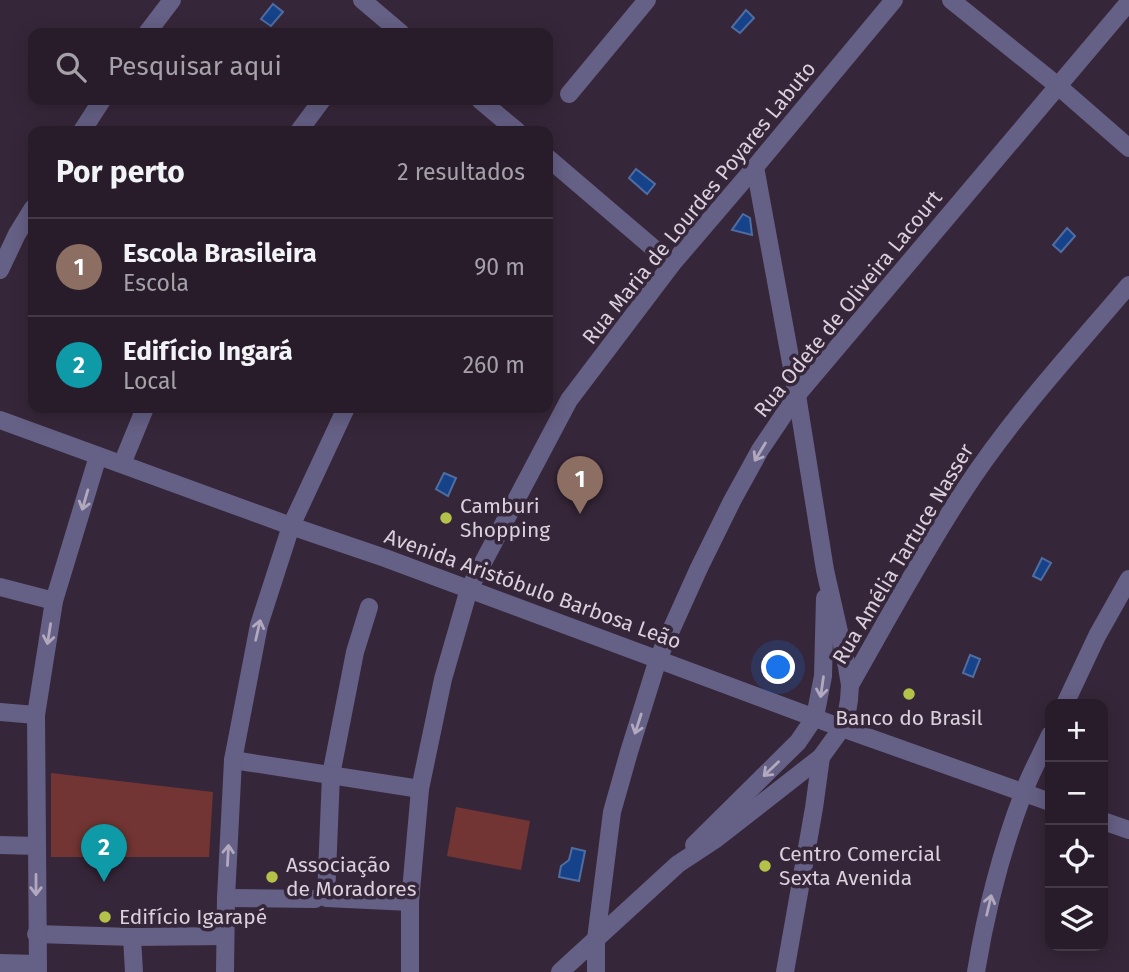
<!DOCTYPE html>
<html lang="pt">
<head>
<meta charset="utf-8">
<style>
  body { margin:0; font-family:"Fira Sans",sans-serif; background:#302533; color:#f1f3f6 }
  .controls { position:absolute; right:21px; bottom:21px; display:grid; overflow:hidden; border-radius:14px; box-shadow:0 4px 18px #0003 }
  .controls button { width:63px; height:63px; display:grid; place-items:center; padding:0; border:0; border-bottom:2px solid #443a47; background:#281c2b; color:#f1f3f6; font:35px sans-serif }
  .you { position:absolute; left:779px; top:668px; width:24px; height:24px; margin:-18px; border:5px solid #fff; border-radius:50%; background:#1a73e8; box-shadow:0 0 0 10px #1a73e833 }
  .badge { display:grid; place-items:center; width:46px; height:46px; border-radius:50%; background:#b45309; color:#fff; font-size:23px; font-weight:700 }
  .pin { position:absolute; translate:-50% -58px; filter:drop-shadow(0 2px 4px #0008) }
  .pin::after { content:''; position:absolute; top:37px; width:24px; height:21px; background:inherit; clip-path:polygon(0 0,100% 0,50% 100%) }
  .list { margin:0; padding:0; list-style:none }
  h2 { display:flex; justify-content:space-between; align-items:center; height:91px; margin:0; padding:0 28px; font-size:30px }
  h2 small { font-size:23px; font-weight:400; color:#a5a1a9 }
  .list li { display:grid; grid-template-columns:46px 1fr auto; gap:21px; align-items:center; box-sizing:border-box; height:98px; padding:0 28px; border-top:2px solid #443a47 }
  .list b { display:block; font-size:26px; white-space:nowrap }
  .list p { margin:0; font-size:23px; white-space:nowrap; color:#a5a1a9 }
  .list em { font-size:23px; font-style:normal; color:#a5a1a9 }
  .icon { flex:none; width:38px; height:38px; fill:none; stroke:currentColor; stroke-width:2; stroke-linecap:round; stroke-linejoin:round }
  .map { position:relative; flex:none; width:1129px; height:972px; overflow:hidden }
  .search { position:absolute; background:#281c2b; box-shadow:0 4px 18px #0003; left:28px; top:28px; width:525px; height:77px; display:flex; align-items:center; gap:18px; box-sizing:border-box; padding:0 24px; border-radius:14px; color:#a5a1a9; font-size:26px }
  .panel { position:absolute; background:#281c2b; box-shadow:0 4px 18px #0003; left:28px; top:126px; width:525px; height:287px; border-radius:14px }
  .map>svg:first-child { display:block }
  .green { fill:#723533 }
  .water { fill:#154288; stroke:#506da1; stroke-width:2 }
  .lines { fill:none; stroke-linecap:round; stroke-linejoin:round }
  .minor { stroke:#656085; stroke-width:18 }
  .oneway { stroke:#b2a9be }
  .poi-dot { fill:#b5c24a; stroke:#362639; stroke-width:2.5 }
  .labels { text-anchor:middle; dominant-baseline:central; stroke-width:7; stroke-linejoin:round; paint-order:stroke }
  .street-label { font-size:21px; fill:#dbd0dc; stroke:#362639 }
  .poi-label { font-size:21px; fill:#dbd0dc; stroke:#362639; text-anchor:start }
</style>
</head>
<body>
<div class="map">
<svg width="1129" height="972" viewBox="0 0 1129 972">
  <rect width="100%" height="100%" fill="#362639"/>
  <g class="green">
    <polygon points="51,773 213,792 209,857 51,857"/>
    <polygon points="456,807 530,821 521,870 447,856"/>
  </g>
  <g class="water">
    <polygon points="273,4 283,12 271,26 261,19"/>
    <polygon points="746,10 754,18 740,33 732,27"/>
    <polygon points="636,169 655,184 647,194 629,178"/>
    <polygon points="743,214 750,218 752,235 732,230"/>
    <polygon points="1067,228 1075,236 1061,252 1053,245"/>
    <polygon points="444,473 456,478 448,496 436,489"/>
    <polygon points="1042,558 1051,563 1041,580 1033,576"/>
    <polygon points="970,655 980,659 973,677 963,673"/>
    <polygon points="572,848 585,851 579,881 559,877 561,866 569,860"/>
  </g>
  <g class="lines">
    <g class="minor">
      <polyline points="362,0 401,33"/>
      <polyline points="951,0 1058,86 1129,148"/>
      <polyline points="147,33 172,0"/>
      <polyline points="569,94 647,0"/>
      <polyline points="480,100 517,131"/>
      <polyline points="82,131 102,100"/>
      <polyline points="299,131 322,100"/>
      <polyline points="548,158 672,264"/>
      <polyline points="0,270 17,234 33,208"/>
      <polyline points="0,420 291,526 385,558 842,728 1050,802"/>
      <polyline points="122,464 145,408"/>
      <polyline points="0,587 54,601"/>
      <polyline points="369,607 355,652 331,775 326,898 410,902"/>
      <path d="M850 685C887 620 922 555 963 492 1011 418 1072 352 1129 285"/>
      <polyline points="1065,704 1097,636 1129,579"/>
      <polyline points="0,712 36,715"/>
      <polyline points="233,760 420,789"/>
      <polyline points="1103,821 1129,830"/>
      <polyline points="0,845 36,846"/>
      <polyline points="694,845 798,742 815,717 823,676 825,598"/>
      <polyline points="226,898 315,899"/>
      <polyline points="36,934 132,937 225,936"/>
      <polyline points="132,937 134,972"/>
      <polyline points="0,963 38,964"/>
      <polyline points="38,972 36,715 54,601 98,456"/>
      <polyline points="225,972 226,898 233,760 259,625 291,526 346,408"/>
      <polyline points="410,972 410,902 420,789 443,679 469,589 569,400 672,264 755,167 894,0"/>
      <polyline points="560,972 678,864 716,839 821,757 842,728 847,712 849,700 850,685 847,667 825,570 797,395 755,167"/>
      <polyline points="596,972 596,939 612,812 629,752 658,659 699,568 732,501 760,450 797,395 1129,2"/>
      <polyline points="785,972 814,808 821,757"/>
      <path d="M976 972C986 911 1001 852 1023 794 1030 774 1041 755 1050 735"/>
    </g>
  </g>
  <defs><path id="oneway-shaft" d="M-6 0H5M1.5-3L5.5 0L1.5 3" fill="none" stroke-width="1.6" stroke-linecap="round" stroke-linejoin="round" transform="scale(1.75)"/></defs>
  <g class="oneway">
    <use href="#oneway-shaft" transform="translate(760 452) rotate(121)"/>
    <use href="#oneway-shaft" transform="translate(85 500) rotate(106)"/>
    <use href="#oneway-shaft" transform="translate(258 630) rotate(-77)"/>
    <use href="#oneway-shaft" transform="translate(49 634) rotate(99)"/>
    <use href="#oneway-shaft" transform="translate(822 687) rotate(98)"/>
    <use href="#oneway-shaft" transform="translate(638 724) rotate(108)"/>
    <use href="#oneway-shaft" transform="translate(771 769) rotate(136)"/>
    <use href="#oneway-shaft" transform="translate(228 855) rotate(-87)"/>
    <use href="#oneway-shaft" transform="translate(36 885) rotate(90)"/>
    <use href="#oneway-shaft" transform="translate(989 905) rotate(-77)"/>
  </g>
  <g class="poi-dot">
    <circle cx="446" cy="518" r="7"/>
    <circle cx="909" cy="694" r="7"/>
    <circle cx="765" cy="866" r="7"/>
    <circle cx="272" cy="877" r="7"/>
    <circle cx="105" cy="917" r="7"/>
  </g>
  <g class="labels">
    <g class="street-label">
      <text transform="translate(699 203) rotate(-51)">Rua Maria de Lourdes Poyares Labuto</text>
      <text transform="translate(848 304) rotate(-51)">Rua Odete de Oliveira Lacourt</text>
      <text transform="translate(903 554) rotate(-59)">Rua Amélia Tartuce Nasser</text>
      <text transform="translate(533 589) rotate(20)">Avenida Aristóbulo Barbosa Leão</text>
    </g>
    <g class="poi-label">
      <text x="460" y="506">Camburi<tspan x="460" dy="24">Shopping</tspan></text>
      <text x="909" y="718" text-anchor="middle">Banco do Brasil</text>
      <text x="779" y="854">Centro Comercial<tspan x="779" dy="24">Sexta Avenida</tspan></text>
      <text x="286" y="865">Associação<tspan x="286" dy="24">de Moradores</tspan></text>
      <text x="119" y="917">Edifício Igarapé</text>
    </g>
  </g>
</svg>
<div class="controls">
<button>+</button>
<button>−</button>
<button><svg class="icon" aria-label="locate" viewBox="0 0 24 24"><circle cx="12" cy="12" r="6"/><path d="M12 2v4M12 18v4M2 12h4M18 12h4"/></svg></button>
<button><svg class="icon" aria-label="layers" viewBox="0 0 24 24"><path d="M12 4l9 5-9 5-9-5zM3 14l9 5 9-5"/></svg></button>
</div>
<div class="you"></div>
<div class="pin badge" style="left:580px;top:514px;background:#8d6e63">1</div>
<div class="pin badge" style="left:104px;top:882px;background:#0f9aa8">2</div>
<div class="search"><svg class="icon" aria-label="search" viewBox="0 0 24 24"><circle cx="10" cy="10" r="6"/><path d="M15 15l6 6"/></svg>Pesquisar aqui</div>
<section class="panel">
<h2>Por perto<small>2 resultados</small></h2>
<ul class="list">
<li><span class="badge" style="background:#8d6e63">1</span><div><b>Escola Brasileira</b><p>Escola</p></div><em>90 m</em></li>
<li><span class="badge" style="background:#0f9aa8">2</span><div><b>Edifício Ingará</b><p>Local</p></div><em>260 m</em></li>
</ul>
</section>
</div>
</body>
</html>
